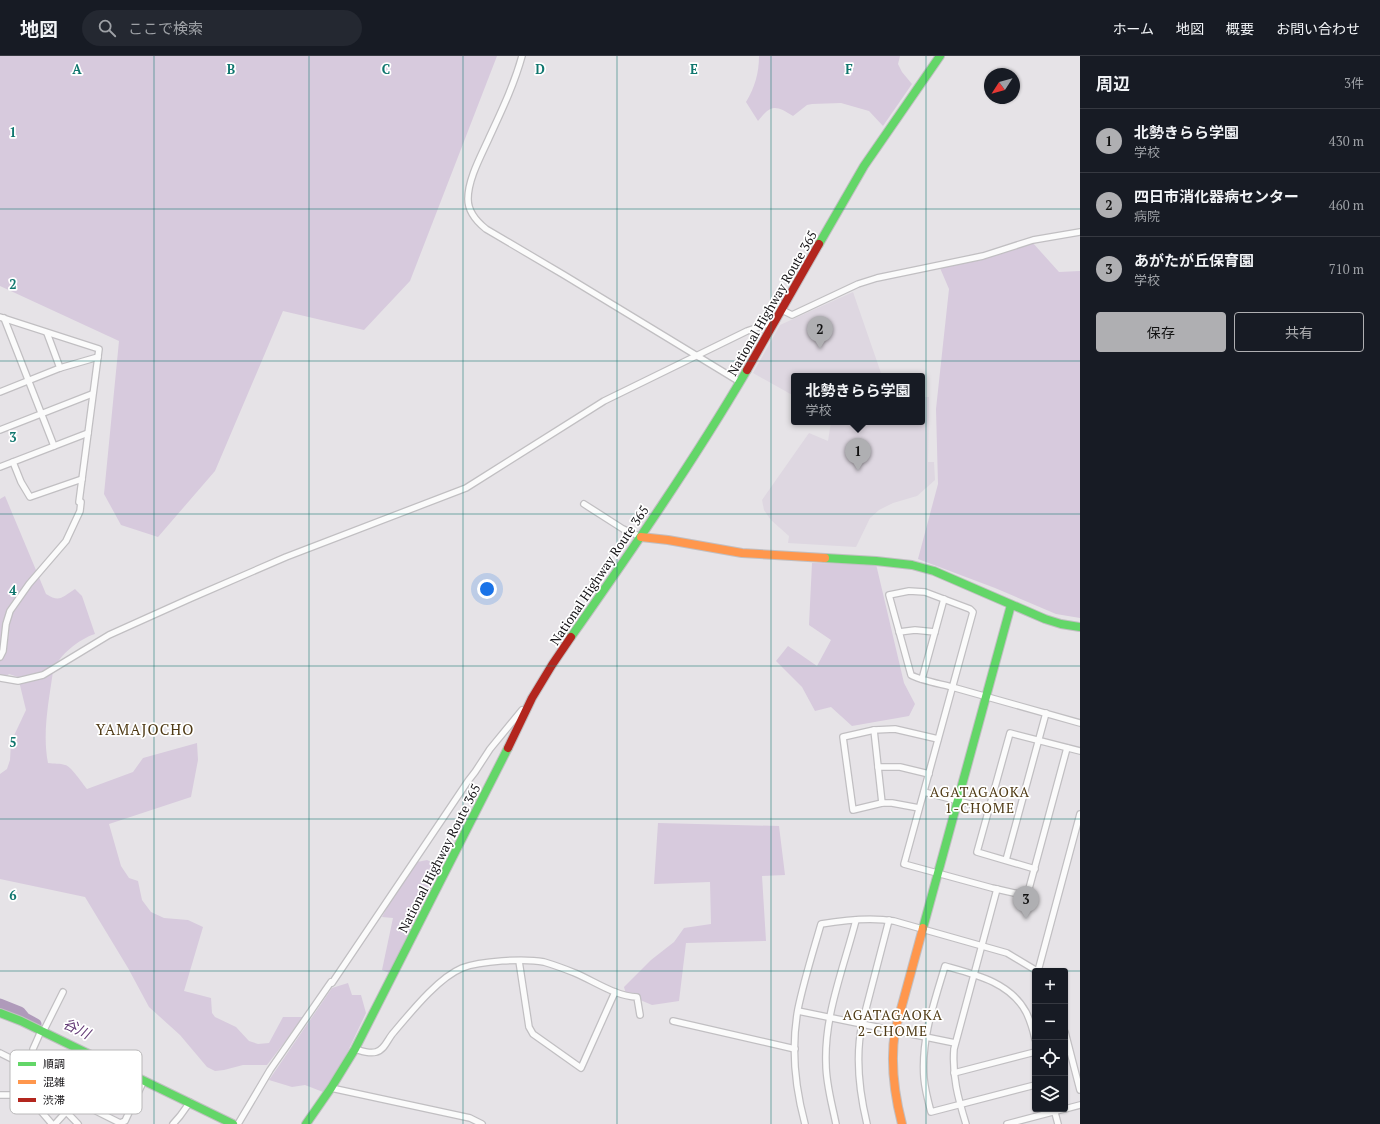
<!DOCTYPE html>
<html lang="ja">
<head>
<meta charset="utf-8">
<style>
  body { margin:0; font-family:"PT Serif","Noto Sans JP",serif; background:#242831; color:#f1f3f6 }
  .controls { position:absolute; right:12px; bottom:12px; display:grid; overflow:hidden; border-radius:4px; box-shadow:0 1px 3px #0004 }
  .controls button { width:36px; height:36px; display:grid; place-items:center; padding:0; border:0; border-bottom:1px solid #363941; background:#171b24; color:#f1f3f6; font:20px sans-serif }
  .compass { position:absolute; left:984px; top:12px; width:36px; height:36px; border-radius:50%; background:#171b24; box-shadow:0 1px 3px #0004; rotate:234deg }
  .you { position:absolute; left:487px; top:533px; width:14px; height:14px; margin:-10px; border:3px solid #fff; border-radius:50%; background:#1a73e8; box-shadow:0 0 0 6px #1a73e833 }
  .badge { display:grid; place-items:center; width:26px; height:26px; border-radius:50%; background:#afafb2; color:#111; font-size:13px; font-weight:700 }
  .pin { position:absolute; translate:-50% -33px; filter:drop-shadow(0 1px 2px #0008) }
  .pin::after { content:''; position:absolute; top:21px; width:14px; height:12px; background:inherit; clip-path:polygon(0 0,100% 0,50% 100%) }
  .popup { position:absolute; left:791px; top:317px; width:134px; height:52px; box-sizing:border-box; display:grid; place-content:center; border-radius:4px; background:#171b24; filter:drop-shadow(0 1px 3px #0005); font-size:13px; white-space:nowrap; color:#9ea1a6 }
  .popup b { font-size:15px; color:#f1f3f6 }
  .popup::after { content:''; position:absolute; left:50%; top:100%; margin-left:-8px; border:8px solid transparent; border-top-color:#171b24 }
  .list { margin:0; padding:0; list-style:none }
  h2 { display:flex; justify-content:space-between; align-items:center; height:52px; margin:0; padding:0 16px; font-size:17px }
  h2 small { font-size:13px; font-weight:400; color:#9ea1a6 }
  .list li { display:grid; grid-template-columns:26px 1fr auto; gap:12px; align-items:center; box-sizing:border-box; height:64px; padding:0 16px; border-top:1px solid #363941 }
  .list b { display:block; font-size:15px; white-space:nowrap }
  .list p { margin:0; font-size:13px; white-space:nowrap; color:#9ea1a6 }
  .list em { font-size:13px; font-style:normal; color:#9ea1a6 }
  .actions { display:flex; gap:8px; padding:12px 16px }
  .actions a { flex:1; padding:9px 0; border:1px solid #afafb2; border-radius:4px; text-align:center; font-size:14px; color:#afafb2 }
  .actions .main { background:#afafb2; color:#111 }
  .icon { flex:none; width:22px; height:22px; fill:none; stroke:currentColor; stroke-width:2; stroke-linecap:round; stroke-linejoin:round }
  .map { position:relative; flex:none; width:1080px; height:1068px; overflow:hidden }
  header { display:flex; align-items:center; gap:24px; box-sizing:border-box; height:56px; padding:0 20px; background:#171b24; border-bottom:1px solid #363941 }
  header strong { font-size:19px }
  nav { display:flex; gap:22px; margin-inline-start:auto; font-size:14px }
  .search { width:280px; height:36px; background:#242831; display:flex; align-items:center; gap:10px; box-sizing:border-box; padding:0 14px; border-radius:22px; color:#9ea1a6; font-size:15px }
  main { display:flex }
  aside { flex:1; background:#171b24 }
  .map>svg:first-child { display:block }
  .built { fill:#ded7e1 }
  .green { fill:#d7cadd }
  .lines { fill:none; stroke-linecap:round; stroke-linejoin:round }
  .river { stroke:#af9aba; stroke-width:11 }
  .street-casing { stroke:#c1bfc2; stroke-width:8 }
  .fast-casing { stroke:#c1bfc2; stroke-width:10 }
  .slow-casing { stroke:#c1bfc2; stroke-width:10 }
  .jam-casing { stroke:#c1bfc2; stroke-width:10 }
  .street { stroke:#fbfbfb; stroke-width:5.5 }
  .fast { stroke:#63d668; stroke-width:8 }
  .slow { stroke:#ff974d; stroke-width:8 }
  .jam { stroke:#b3261e; stroke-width:8 }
  .grid { fill:none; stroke:#0f766e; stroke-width:1; stroke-opacity:0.55 }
  .labels { text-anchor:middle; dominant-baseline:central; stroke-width:3.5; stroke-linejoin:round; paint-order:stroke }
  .street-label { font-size:13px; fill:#151316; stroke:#fff }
  .neighbourhood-label { font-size:14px; letter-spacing:1px; fill:#4f3a15; stroke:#fff }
  .water-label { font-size:14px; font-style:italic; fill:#643b76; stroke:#fff }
  .quarter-label { font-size:15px; letter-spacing:1px; fill:#4f3a15; stroke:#fff }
  .key { fill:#fff; stroke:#b9b8b9; stroke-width:1 }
  .key-label { font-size:11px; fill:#151316 }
  .grid-label { font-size:13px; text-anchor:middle; font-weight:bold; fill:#0f766e; stroke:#fff; stroke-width:3.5; stroke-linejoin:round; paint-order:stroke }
</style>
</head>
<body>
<header>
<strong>地図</strong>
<div class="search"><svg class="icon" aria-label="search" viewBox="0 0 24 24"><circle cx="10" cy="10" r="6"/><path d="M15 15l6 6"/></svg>ここで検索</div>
<nav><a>ホーム</a><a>地図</a><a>概要</a><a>お問い合わせ</a></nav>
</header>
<main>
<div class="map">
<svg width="1080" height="1068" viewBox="0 0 1080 1068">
  <rect width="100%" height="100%" fill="#e6e3e7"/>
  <g class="built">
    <polygon points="853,236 882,320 794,320 794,340 753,317 780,269"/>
    <polygon points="922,341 929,341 928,406 934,406 935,424 917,440 893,447 879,454 870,462 856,491 788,487 789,480 771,464 764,454 762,444 809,377 828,385 831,366 922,366"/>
  </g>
  <g class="green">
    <polygon points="0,0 497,0 410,225 364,274 283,255 215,415 158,481 121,469 104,438 119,285 0,230"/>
    <path d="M759 0H900L898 8 902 16 912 28 883 70 869 55 841 47 812 48 807 49 793 60C776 49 771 48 758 65L746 46C755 31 759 17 759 0Z"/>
    <polygon points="1032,186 1059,216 1080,215 1080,562 1056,558 995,532 918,503 938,428 936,353 949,233 940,212"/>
    <path d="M5 440 46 538C60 547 62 541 75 533L82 540 95 578C79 583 59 599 53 615 49 645 42 677 48 707 54 708 60 707 65 709 71 710 82 727 87 733L133 716 143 702 197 687 198 704 191 741 109 768 121 810 129 822 138 825 142 844 151 856 164 862 188 864 203 871 184 935 211 942 212 957 215 961 236 971 249 985 258 988 269 987 283 961H304L267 1009H243L224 1014 215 1015 207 1011 180 979 149 951 128 912 85 841 0 823V718L7 713 10 704 11 686 26 654 18 621 9 618 0 626V599L2 594 0 589V443Z"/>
    <polygon points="812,507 876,508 904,627 915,648 909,660 852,670 831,651 815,655 802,631 776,605 788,590 817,610 831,584 809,569"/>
    <polygon points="658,767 779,770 785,819 762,820 766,885 686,887 679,945 652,949 626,938 624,931 651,904 674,886 684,872 711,868 710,826 654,828"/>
    <polygon points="427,804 442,811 389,917 382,914 393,862 382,861 398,830 417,806"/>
    <polygon points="348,927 352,939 361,939 366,957 346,999 323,1036 305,1029 292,1031 269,1024 332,932"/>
  </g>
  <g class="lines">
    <polyline class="river" points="0,948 20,956 25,962 36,968"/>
    <defs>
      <g id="street">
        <path d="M522 0C514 29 501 56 489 82 481 100 468 123 468 143 468 156 476 165 486 173L564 219 740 326"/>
        <polyline points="782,254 792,259 858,228 877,222 983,200 1033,184 1080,176"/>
        <polyline points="0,261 99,293 79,446 81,446 80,455 66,485 29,528 10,555 6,568 3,595 0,601"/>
        <polyline points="4,262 54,390"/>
        <polyline points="47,277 60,312"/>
        <polyline points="0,336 60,312 98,301"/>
        <polyline points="0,374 92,338"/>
        <polyline points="13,406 21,426 30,441 82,423"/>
        <polyline points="0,411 88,377"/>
        <polyline points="584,448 623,473 641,481"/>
        <polyline points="899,576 915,574 935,576"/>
        <polyline points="0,622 18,625 43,619 109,579 189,543 286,501 466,432 604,345 747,275 773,266"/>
        <polyline points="922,623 944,543"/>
        <polyline points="874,674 882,747"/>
        <path d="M1067 692 1027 840 992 832 904 808 973 556 970 553 925 536 909 535 889 539 911 619C919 624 941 628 952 631 995 643 1037 655 1080 667"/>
        <polyline points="878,711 900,711 929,718"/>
        <polyline points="924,736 989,753"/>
        <polyline points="919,752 892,747 882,747 853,754 843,681 874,674 895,673 938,683"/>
        <polyline points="1006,804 1046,657"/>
        <polyline points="1035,813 977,796 1010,677 1080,695"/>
        <polyline points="519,905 529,971 533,978 581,1012 615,936"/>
        <polyline points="1038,915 1080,758"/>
        <polyline points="798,955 955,987"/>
        <polyline points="673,965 795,993"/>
        <polyline points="41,975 33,993 33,1011 52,1041 78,1068"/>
        <polyline points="43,976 63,936"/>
        <polyline points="1065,976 1080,1034"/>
        <path d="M1035 983C1033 974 1030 964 1026 956 1010 926 974 918 945 910 934 947 921 983 924 1022 925 1034 928 1045 931 1056L1035 1029"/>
        <path d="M355 993C362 995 369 998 376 996 385 994 388 982 394 976 411 956 438 922 462 912 480 905 524 902 544 906 554 909 565 913 575 917 596 926 615 940 637 941L640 959"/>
        <polyline points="0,997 26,1010 33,1011"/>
        <polyline points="954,1017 1035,996"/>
        <polyline points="109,1027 137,1040"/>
        <polyline points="331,1032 470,1062 482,1068"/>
        <polyline points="94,1037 88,1051 120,1067 125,1065 144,1024"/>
        <polyline points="0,1039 27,1039 52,1068"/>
        <polyline points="1054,1053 1058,1068"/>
        <polyline points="1065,1053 1080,1049"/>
        <polyline points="55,1068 66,1056"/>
        <polyline points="173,1068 180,1060 190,1046"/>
        <polyline points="238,1068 270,1014 331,926 332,927 468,725 475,716 490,693 522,654"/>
        <path d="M805 1068C795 1031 791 991 798 953 804 924 813 896 821 868 844 864 871 861 894 865L1007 897 1037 915"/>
        <path d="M836 1068C832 1048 826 1028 826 1008 824 959 844 911 856 864"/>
        <path d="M867 1068C859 1035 855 1002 862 968L889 864"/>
        <path d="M966 1068C958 1042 952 1020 954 993L997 833"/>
        <polyline points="1007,1068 1064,1053"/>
      </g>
      <g id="fast">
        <polyline points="819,188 864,110 940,0"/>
        <polyline points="825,502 876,505 912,509 934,515 1045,563 1061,568 1080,571"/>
        <path d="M571 581C632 494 693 406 747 314"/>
        <polyline points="923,872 1011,549"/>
        <polyline points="0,957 21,965 233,1068"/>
        <polyline points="306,1068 331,1032 355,993 508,692"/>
      </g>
      <g id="slow">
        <polyline points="641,481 668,484 742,497 825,502"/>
        <path d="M902 1068C894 1037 890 1007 895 975L923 872"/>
      </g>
      <g id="jam">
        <polyline points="747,314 819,188"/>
        <polyline points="508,692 532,642 552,609 571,581"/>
      </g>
    </defs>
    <use href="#street" class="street-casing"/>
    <use href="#fast" class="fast-casing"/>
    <use href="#slow" class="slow-casing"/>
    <use href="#jam" class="jam-casing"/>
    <use href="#street" class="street"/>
    <use href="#fast" class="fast"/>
    <use href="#slow" class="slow"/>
    <use href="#jam" class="jam"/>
  </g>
  <path class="grid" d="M154 0V1068M309 0V1068M463 0V1068M617 0V1068M771 0V1068M926 0V1068M0 153H1080M0 305H1080M0 458H1080M0 610H1080M0 763H1080M0 915H1035M1065 915H1080"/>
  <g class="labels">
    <g class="street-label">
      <text transform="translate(772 247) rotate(-60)">National Highway Route 365</text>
      <text transform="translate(599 519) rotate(-56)">National Highway Route 365</text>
      <text transform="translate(439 802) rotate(-63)">National Highway Route 365</text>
    </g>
    <g class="neighbourhood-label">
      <text x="980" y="735">AGATAGAOKA<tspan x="980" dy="16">1-CHOME</tspan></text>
      <text x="893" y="958">AGATAGAOKA<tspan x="893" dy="16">2-CHOME</tspan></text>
    </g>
    <g class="water-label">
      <text transform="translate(77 972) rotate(26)">谷川</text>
    </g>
    <g class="quarter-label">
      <text x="145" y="673">YAMAJOCHO</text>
    </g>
  </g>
  <rect x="10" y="994" width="132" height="64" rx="6" class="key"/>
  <rect x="18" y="1006" width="18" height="4" fill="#63d668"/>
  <rect x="18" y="1024" width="18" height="4" fill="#ff974d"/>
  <rect x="18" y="1042" width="18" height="4" fill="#b3261e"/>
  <g class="key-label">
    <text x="43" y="1012">順調</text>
    <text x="43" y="1030">混雑</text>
    <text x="43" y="1048">渋滞</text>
  </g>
  <g class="grid-label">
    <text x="77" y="18">A</text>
    <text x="231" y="18">B</text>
    <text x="386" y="18">C</text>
    <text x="540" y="18">D</text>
    <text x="694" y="18">E</text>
    <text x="849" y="18">F</text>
    <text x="13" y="81">1</text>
    <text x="13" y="233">2</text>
    <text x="13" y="386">3</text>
    <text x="13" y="539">4</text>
    <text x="13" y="691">5</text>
    <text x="13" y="844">6</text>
  </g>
</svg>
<div class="controls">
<button>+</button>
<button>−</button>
<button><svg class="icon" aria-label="locate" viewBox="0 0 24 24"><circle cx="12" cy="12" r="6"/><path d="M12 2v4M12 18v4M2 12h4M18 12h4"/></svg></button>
<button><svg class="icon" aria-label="layers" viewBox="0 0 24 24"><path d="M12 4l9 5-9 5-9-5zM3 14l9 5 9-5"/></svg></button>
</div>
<svg class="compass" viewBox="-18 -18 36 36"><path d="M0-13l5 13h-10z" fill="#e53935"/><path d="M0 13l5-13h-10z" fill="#9ea1a6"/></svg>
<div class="you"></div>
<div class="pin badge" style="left:858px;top:415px">1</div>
<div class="popup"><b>北勢きらら学園</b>学校</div>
<div class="pin badge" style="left:820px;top:293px">2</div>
<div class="pin badge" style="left:1026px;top:863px">3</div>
</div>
<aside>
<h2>周辺<small>3件</small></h2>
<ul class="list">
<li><span class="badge">1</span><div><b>北勢きらら学園</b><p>学校</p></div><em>430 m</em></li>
<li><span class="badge">2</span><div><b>四日市消化器病センター</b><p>病院</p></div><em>460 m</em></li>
<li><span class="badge">3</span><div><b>あがたが丘保育園</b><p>学校</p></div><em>710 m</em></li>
</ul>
<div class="actions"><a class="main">保存</a><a>共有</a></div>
</aside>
</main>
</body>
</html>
